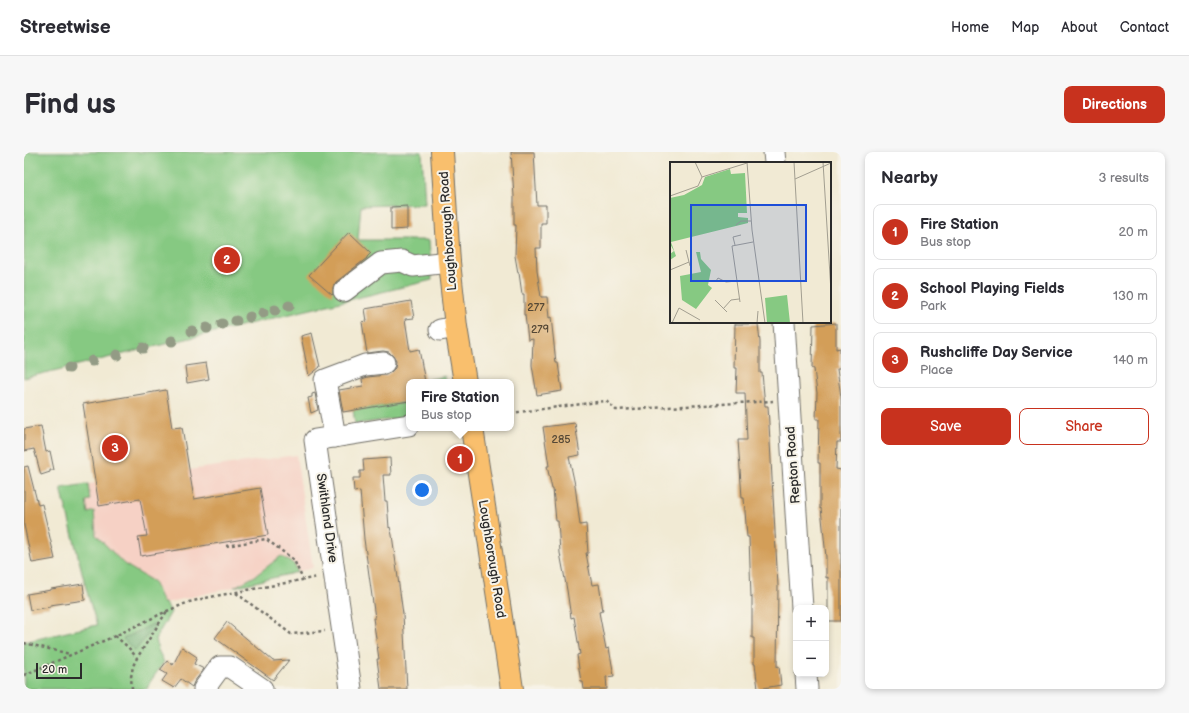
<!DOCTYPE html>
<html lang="en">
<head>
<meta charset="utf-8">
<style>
  body { margin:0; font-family:"Balsamiq Sans",sans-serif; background:#f7f7f7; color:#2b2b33 }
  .controls { position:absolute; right:12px; bottom:12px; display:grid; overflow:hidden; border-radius:8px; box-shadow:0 2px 6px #0003 }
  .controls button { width:36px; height:36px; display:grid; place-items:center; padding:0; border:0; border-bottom:1px solid #e1e1e2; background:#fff; color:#2b2b33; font:20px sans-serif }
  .scale { position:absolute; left:12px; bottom:10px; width:46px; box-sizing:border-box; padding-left:4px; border:2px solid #2b2b2b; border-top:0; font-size:11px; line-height:14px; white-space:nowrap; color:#2b2b2b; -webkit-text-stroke:3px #f7f3e8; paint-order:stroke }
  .you { position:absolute; left:398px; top:338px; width:14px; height:14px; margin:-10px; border:3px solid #fff; border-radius:50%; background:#1a73e8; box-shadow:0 0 0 6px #1a73e833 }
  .badge { display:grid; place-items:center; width:26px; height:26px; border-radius:50%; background:#c8321e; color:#fff; font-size:13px; font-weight:700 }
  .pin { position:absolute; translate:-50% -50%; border:2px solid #fff; box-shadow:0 1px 4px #0006 }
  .popup { position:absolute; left:382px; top:227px; width:108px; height:52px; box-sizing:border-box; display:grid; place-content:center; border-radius:8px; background:#fff; filter:drop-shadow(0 1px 3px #0005); font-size:13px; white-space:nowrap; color:#7c7c81 }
  .popup b { font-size:15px; color:#2b2b33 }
  .popup::after { content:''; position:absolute; left:50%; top:100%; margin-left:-8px; border:8px solid transparent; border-top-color:#fff }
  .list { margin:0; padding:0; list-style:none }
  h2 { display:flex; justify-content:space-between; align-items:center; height:52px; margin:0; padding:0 16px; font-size:17px }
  h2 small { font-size:13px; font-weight:400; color:#7c7c81 }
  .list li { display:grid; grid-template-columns:26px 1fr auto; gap:12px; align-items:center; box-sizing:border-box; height:56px; margin:0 8px 8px; padding:0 8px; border:1px solid #e1e1e2; border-radius:8px }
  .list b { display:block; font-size:15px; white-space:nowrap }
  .list p { margin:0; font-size:13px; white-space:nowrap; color:#7c7c81 }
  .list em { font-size:13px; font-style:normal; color:#7c7c81 }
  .actions { display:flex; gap:8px; padding:12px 16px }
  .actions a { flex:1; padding:9px 0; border:1px solid #c8321e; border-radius:8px; text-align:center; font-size:14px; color:#c8321e }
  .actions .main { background:#c8321e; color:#fff }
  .map { position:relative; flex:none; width:817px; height:537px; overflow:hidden; border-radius:8px }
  header { display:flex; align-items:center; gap:24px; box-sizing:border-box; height:56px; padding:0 20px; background:#fff; border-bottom:1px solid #e1e1e2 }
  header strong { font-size:19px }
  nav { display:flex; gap:22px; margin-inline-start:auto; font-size:14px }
  .intro { display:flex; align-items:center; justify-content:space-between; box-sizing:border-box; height:96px; padding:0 24px }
  h1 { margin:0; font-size:28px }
  .button { padding:10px 18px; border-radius:8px; background:#c8321e; color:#fff; font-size:14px; font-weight:700 }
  main { display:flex; gap:24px; padding:0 24px }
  aside { flex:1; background:#fff; border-radius:8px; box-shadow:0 2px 6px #0003 }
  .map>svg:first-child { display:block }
  .built { fill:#f6d1c5 }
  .green { fill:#86c982; stroke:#587a56 }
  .forest { fill:#6cad70; stroke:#4c6c4e }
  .building { fill:#d39e58 }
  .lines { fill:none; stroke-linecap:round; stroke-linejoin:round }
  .minor-casing { stroke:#706e66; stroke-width:23 }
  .major-casing { stroke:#706e66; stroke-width:24 }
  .path { stroke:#706e66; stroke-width:2.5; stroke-dasharray:3 3; stroke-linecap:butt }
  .minor { stroke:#fff; stroke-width:21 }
  .major { stroke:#f9bf6d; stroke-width:22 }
  .tree { fill:#939b85 }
  .labels { text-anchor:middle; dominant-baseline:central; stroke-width:4; stroke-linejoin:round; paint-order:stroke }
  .number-label { font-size:11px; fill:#554836 }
  .street-label { font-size:13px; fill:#2b2b2b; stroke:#f7f3e8 }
  .inset-road { fill:none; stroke:#a29e90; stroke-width:1 }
  .view { fill:#1d4ed8; fill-opacity:0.15; stroke:#1d4ed8; stroke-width:2 }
  .inset-edge { fill:none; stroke:#2b2b2b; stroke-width:2 }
</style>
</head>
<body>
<header>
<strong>Streetwise</strong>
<nav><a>Home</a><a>Map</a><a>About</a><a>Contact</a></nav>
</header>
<div class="intro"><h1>Find us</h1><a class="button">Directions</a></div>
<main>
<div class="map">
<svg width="817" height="537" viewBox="0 0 817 537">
  <rect width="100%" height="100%" fill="#f7f3e8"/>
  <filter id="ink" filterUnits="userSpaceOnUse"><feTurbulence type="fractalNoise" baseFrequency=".025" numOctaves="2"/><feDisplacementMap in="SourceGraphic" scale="8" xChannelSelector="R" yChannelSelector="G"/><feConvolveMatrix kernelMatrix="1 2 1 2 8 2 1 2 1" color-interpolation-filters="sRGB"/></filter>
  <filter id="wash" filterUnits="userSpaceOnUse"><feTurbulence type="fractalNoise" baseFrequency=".012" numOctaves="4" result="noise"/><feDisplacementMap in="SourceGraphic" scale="16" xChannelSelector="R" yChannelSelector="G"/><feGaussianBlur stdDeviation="0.9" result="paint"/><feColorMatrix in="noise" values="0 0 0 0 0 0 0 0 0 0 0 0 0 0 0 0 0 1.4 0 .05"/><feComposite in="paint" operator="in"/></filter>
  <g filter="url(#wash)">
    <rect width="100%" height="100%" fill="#f1ead4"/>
    <polygon class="built" points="272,303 289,415 274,420 142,451 64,444 37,336"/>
    <g class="green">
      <polygon points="0,0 398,0 401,52 337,54 334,88 405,88 408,128 0,226"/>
      <polygon points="421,224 422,230 403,230 403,228"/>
      <polygon points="385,250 385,265 331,272 329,258"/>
      <polygon points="64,332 66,348 62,349 64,361 70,359 72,383 100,412 130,430 139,451 142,451 147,460 132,486 134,498 140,510 126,530 123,537 0,537 0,490 73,473 64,444 37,336"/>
      <polygon points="257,404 270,412 274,420 210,435 231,424"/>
    </g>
    <polygon class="forest" points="129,472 131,474 111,499 99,487"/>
    <g id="blocks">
      <g class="building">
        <polygon points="487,0 510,0 513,53 522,53 522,71 517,71 517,96 512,96 513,119 517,145 523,145 525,166 527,165 532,211 534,211 538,239 513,243 508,213 509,187 504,188 501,163 500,163 500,142 498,142 495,121 494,121 491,104 492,73 490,73 490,44"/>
        <polygon points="383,54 383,77 367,78 367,55"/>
        <polygon points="325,80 347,101 343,105 343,106 312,130 309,135 309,142 308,143 285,123"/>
        <polygon points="387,149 390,166 381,167 386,199 395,197 401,230 385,230 385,249 319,260 315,238 339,234 338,227 344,225 362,223 367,220 371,216 372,209 369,204 365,200 359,199 343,201 338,170 343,169 341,157"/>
        <polygon points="812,171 812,197 816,196 816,217 813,217 817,245 817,290 813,290 812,317 817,318 817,469 804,469 804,425 802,426 802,405 797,356 796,357 796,311 794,311 795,267 792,267 793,241 790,217 788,216 789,173"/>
        <polygon points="711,172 734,172 736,190 736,221 738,221 741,254 744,254 754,434 753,515 755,514 757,533 734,537 731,512 730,512 730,486 728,486 728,444 727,445 725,385 723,385 720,346 718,346 714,288 723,288 721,241 712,241 713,216 710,216"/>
        <polygon points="288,181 296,215 285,224 277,184"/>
        <polygon points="182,211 185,227 163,231 161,214"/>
        <polygon points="142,238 148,276 158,275 170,347 236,336 244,383 117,404 114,385 123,384 116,347 75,354 59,252"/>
        <polygon points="291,241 294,258 287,261 284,246 288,245 288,242"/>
        <polygon points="551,271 556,303 545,305 551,333 556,373 562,372 564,401 562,401 568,433 575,432 579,459 575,460 582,497 585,496 590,524 582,525 583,537 560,537 559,530 557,530 553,503 556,502 550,465 547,466 543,438 536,401 534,369 532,369 529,337 528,337 523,314 525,314 519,275"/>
        <polygon points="17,274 22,300 26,299 30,318 26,318 26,320 17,323 10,297 0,299 0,277"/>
        <polygon points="366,306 367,323 359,323 361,349 363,349 365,376 366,375 368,383 379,462 383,537 357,537 353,507 355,507 349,466 351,466 340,387 336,339 330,340 329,326 336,326 336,319 340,319 339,308"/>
        <polygon points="4,314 14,353 18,352 31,407 8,411 0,373 0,315"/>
        <polygon points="59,432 61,448 26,453 26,455 6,458 3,442 27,438 27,437"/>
        <polygon points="203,470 249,509 265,508 249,528 191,486"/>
        <polygon points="158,495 173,505 170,512 180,517 170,530 168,535 157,527 150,536 138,529 143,522 136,518 143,509 149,513"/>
      </g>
    </g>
  </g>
  <g filter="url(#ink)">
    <use href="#blocks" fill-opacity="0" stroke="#706e66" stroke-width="1"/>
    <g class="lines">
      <defs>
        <g id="minor">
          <polyline points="750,0 751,11"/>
          <polyline points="320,139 357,111 378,109 389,114 425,110"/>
          <polyline points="760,170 778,456"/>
          <polyline points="416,178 432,175"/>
          <polyline points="311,285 301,228 341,213 360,211"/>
          <polyline points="782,522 783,537"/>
          <polyline points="180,537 196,515 206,515 238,537"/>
          <polyline points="327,537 291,288 385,273"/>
        </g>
        <g id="major">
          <polyline points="418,0 425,110 432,175 441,230"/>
          <polyline points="448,276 488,537"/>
        </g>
      </defs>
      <use href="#minor" class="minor-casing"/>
      <use href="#major" class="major-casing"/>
      <g class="path">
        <polyline points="487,261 582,249 592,258 749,249"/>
        <polyline points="202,394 242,387 270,408 279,428"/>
        <polyline points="212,441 267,482 301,479"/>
        <polyline points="91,484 104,495 113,506"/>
        <polyline points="0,491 46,502"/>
        <polyline points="0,523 91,484 143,459 165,450 186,445 294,425"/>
        <polyline points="0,536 0,537"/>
        <polyline points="108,537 107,525 109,514 113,506 143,459"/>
      </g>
      <use href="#minor" class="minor"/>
      <use href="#major" class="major"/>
    </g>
    <g class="tree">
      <circle cx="265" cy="154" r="5.5"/>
      <circle cx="251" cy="158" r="5.5"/>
      <circle cx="239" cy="161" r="5.5"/>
      <circle cx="226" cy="165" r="5.5"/>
      <circle cx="212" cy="169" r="5.5"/>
      <circle cx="198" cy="172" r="5.5"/>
      <circle cx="183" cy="176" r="5.5"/>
      <circle cx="168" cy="179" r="5.5"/>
      <circle cx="148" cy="189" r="5.5"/>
      <circle cx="119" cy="196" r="5.5"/>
      <circle cx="93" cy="203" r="5.5"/>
      <circle cx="68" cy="209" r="5.5"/>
      <circle cx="45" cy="216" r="5.5"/>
    </g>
  </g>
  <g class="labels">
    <g class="number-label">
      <text x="512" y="155">277</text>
      <text x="516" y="177">279</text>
      <text x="537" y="287">285</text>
    </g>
    <g class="street-label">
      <text transform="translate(424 79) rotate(-94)">Loughborough Road</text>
      <text transform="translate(769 313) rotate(-94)">Repton Road</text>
      <text transform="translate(303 366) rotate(82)">Swithland Drive</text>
      <text transform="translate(468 407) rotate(81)">Loughborough Road</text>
    </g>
  </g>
  <g transform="translate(646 10)">
    <rect width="161" height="161" fill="#f1ead4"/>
    <path d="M60 7 61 12 75 11 77 51H68V55L78 56V61L1 80 6 94 0 98V92L4 89 0 82V36L14 33 32 23 35 15ZM26 90H30L31 97 41 108 38 123 42 126 26 147 12 138 10 114 31 110ZM117 133 120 161H97L95 136Z" fill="#86c982"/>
    <path class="inset-road" d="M25 0 32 15 77 1M77 0 82 68 95 161M124 0 133 161M153 0 161 130M125 17 161 1M0 34 28 24 32 15M66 63 71 59H81M65 83 63 75 71 73M16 88 20 104M0 108 19 100M46 119 48 116 56 120 67 119M45 138 57 150M70 140 62 84 83 80M53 147 61 138 69 137M2 161 9 146 30 158M87 161 88 149"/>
    <path class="view" d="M21 43H136V119H21Z"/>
    <rect width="161" height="161" class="inset-edge"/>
  </g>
</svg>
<div class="controls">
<button>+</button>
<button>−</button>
</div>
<div class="scale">20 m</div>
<div class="you"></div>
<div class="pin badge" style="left:436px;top:307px">1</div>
<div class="popup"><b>Fire Station</b>Bus stop</div>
<div class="pin badge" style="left:203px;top:108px">2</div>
<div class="pin badge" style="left:91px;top:296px">3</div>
</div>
<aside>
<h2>Nearby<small>3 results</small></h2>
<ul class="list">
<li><span class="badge">1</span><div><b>Fire Station</b><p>Bus stop</p></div><em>20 m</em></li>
<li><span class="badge">2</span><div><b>School Playing Fields</b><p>Park</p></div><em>130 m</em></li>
<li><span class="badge">3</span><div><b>Rushcliffe Day Service</b><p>Place</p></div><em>140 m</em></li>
</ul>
<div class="actions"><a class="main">Save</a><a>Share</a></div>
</aside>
</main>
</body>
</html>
